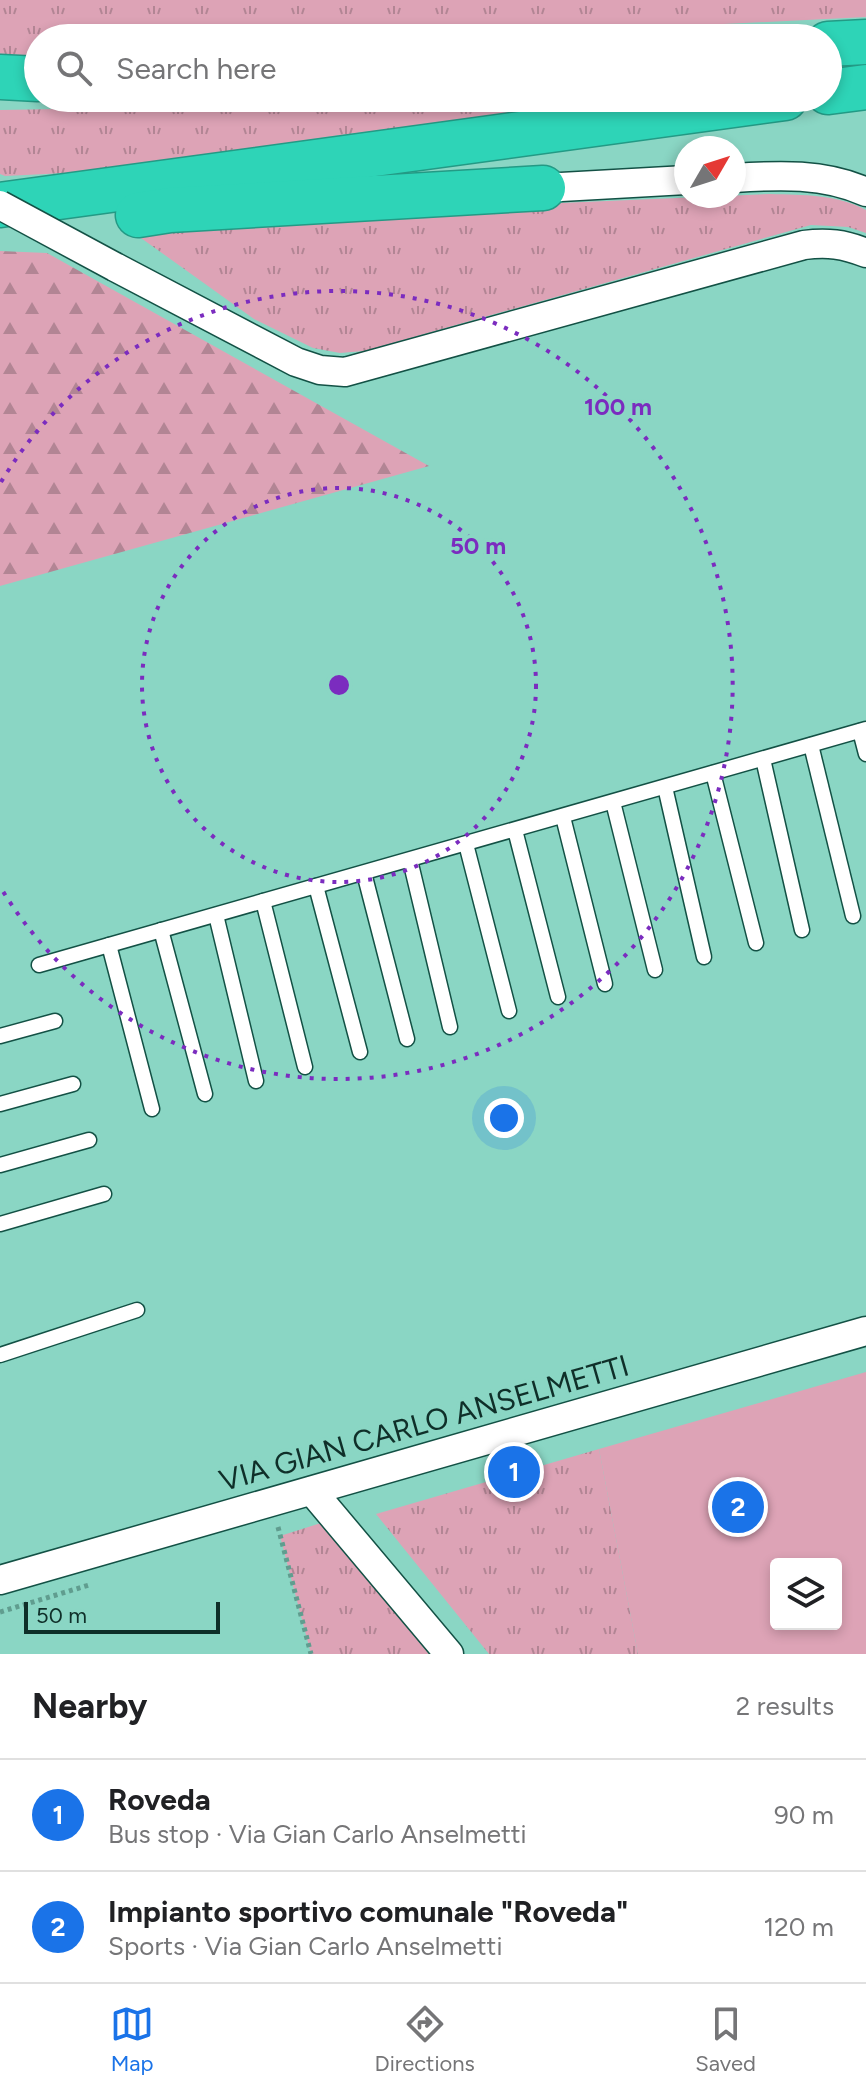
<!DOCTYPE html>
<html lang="en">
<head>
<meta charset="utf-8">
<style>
  body { margin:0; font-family:Figtree,sans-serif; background:#f2f2f2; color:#202124 }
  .controls { position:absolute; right:24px; bottom:24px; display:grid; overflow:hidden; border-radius:8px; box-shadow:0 4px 12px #0003 }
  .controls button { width:72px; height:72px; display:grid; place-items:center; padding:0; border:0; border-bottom:2px solid #e0e0e0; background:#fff; color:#202124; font:40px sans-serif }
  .compass { position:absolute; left:674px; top:136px; width:72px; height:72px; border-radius:50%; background:#fff; box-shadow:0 4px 12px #0003; rotate:51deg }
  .scale { position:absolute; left:24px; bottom:20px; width:196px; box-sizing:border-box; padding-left:8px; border:4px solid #0f2f29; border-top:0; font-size:22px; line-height:28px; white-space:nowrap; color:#0f2f29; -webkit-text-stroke:6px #8ad6c4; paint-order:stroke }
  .you { position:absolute; left:504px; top:1118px; width:28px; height:28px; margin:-20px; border:6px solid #fff; border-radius:50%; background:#1a73e8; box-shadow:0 0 0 12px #1a73e833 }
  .badge { display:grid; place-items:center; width:52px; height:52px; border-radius:50%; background:#1a73e8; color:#fff; font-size:26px; font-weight:700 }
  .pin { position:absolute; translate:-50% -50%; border:4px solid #fff; box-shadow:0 2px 8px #0006 }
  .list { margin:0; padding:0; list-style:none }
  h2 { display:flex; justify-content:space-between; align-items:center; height:104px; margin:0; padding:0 32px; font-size:34px }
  h2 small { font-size:26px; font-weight:400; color:#757577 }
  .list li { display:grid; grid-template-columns:52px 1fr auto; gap:24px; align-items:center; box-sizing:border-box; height:112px; padding:0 32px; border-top:2px solid #e0e0e0 }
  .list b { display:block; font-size:30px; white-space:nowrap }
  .list p { margin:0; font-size:26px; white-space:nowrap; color:#757577 }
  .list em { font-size:26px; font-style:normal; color:#757577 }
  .icon { flex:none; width:44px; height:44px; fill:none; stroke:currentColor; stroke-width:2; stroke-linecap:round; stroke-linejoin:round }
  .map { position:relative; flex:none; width:866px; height:1654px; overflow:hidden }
  .search { position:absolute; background:#fff; box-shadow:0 4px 12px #0003; left:24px; right:24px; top:24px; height:88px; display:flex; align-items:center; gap:20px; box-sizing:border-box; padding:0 28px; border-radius:44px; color:#757577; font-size:30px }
  .sheet { height:328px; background:#fff }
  nav { display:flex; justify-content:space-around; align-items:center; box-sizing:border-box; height:112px; border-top:2px solid #e0e0e0; background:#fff; font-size:22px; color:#757577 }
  nav a { display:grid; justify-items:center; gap:4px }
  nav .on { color:#1a73e8 }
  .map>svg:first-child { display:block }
  .grass { fill:url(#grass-tufts) }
  .forest { fill:url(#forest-firs) }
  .pitch { fill:#dda3b6; fill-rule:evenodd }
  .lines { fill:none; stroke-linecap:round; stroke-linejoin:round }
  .service-casing { stroke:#135145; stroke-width:17 }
  .minor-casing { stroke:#135145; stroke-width:31 }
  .motorway-casing { stroke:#239a85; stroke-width:47 }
  .path { stroke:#609d8f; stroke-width:5; stroke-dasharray:4 4; stroke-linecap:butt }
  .service { stroke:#fff; stroke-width:14 }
  .minor { stroke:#fff; stroke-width:28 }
  .motorway { stroke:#2ed4b7; stroke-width:44 }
  .minor-bridge-casing { stroke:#135145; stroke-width:31; stroke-linecap:butt }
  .minor-bridge { stroke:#fff; stroke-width:28 }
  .ring { fill:none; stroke:#7b2cbf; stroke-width:4; stroke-dasharray:4 8 }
  .labels { text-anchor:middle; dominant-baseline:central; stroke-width:7; stroke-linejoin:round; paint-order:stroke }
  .street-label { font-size:30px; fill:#0f2f29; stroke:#8ad6c4 }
  .centre { fill:#7b2cbf; stroke:#8ad6c4; stroke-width:4 }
  .ring-label { font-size:24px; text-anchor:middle; font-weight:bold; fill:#7b2cbf; stroke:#8ad6c4; stroke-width:7; stroke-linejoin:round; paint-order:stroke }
</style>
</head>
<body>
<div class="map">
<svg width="866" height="1654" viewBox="0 0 866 1654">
  <defs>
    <pattern id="grass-tufts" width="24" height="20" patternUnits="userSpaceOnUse" patternTransform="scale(2)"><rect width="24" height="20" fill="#dda3b6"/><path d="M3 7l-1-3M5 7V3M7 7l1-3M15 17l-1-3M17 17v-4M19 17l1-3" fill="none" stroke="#b28594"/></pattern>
    <pattern id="forest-firs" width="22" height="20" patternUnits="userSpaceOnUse" patternTransform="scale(2)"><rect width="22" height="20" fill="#dda3b6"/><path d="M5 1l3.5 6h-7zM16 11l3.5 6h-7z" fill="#b28594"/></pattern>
  </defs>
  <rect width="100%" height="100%" fill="#8ad6c4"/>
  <g class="grass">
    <polygon points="0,0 866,0 866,17 445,38 38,38 38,59 0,59"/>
    <polygon points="415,98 607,98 608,100 326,137 107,171 5,176 0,174 0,110 288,105"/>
    <path d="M770 194C803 195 837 194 866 210V233L848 227 811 225 364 351 340 353 313 348 254 319 134 233 493 206Z"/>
    <polygon points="599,1449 638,1654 489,1654 376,1514"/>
    <polygon points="324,1522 429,1654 311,1654 280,1536"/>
  </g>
  <polygon class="forest" points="0,251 47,253 429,466 0,586"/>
  <path class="pitch" d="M866 1372V1654H638L599 1449ZM836 1564V1624H776V1564Z"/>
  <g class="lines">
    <defs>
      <g id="service">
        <polyline points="860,731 866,754"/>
        <polyline points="811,745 853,916"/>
        <polyline points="763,759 802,930"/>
        <polyline points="713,773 756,943"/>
        <polyline points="665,787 704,957"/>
        <polyline points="613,802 655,970"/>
        <polyline points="563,817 605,984"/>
        <polyline points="515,830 558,997"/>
        <polyline points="466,844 509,1011"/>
        <polyline points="410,860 450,1027"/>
        <polyline points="364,873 407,1039"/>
        <polyline points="316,886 360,1052"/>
        <polyline points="263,901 305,1067"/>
        <polyline points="216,915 256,1081"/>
        <polyline points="161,930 205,1094"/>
        <polyline points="109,945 152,1109"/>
        <polyline points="39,965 866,729"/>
        <polyline points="0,1036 55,1021"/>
        <polyline points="0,1104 73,1084"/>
        <polyline points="0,1165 89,1140"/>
        <polyline points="0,1224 104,1194"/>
        <polyline points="0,1355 137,1310"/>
      </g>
      <g id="minor">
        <path d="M734 178C778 175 825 173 866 192"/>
        <polyline points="543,188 686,180"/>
        <path d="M115 267 296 362 320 370 345 372 804 245C827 242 844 244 866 253"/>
        <polyline points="312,1491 449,1654"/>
        <polyline points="0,1580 866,1331"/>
      </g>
      <g id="motorway">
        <polyline points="828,44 866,42"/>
        <polyline points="0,77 38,79"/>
        <polyline points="828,92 866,87"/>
        <polyline points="0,205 785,98"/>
        <polyline points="138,215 170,210 543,188"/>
      </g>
    </defs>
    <use href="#service" class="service-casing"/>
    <use href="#minor" class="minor-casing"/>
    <use href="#motorway" class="motorway-casing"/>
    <g class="path">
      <polyline points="278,1527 311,1654"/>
      <polyline points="0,1612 89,1585"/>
    </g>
    <use href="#service" class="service"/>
    <use href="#minor" class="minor"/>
    <use href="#motorway" class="motorway"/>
    <defs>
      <polyline id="minor-bridge" points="0,205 115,267"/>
    </defs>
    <use href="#minor-bridge" class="minor-bridge-casing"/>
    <use href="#minor-bridge" class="minor-bridge"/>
  </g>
  <g class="ring">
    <circle cx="339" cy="685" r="197"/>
    <path d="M1 482A394 394 0 1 1 1 888"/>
  </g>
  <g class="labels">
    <g class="street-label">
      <text transform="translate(424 1423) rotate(-16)">VIA GIAN CARLO ANSELMETTI</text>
    </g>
  </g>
  <circle cx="339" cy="685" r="12" class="centre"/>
  <g class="ring-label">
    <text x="618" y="415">100 m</text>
    <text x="478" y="554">50 m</text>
  </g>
</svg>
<div class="controls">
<button><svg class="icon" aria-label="layers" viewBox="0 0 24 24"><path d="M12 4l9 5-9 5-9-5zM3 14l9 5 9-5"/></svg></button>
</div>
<svg class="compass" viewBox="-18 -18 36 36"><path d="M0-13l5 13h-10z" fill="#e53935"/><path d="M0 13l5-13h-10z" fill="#757577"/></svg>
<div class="scale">50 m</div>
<div class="you"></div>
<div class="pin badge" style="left:514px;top:1472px">1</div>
<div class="pin badge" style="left:738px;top:1507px">2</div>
<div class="search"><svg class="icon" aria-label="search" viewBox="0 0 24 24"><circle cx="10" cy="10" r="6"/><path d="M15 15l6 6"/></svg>Search here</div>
</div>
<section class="sheet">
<h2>Nearby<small>2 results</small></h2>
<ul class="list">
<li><span class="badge">1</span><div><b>Roveda</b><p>Bus stop · Via Gian Carlo Anselmetti</p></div><em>90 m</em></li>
<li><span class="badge">2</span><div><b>Impianto sportivo comunale &quot;Roveda&quot;</b><p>Sports · Via Gian Carlo Anselmetti</p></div><em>120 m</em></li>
</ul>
</section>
<nav>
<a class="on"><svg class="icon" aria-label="map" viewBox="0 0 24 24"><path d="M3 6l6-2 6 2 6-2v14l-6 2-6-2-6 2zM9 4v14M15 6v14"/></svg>Map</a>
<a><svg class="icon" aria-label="directions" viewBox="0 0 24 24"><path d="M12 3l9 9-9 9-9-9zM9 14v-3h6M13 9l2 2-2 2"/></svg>Directions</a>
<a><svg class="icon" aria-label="saved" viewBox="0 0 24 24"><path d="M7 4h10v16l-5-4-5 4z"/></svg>Saved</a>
</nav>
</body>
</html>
